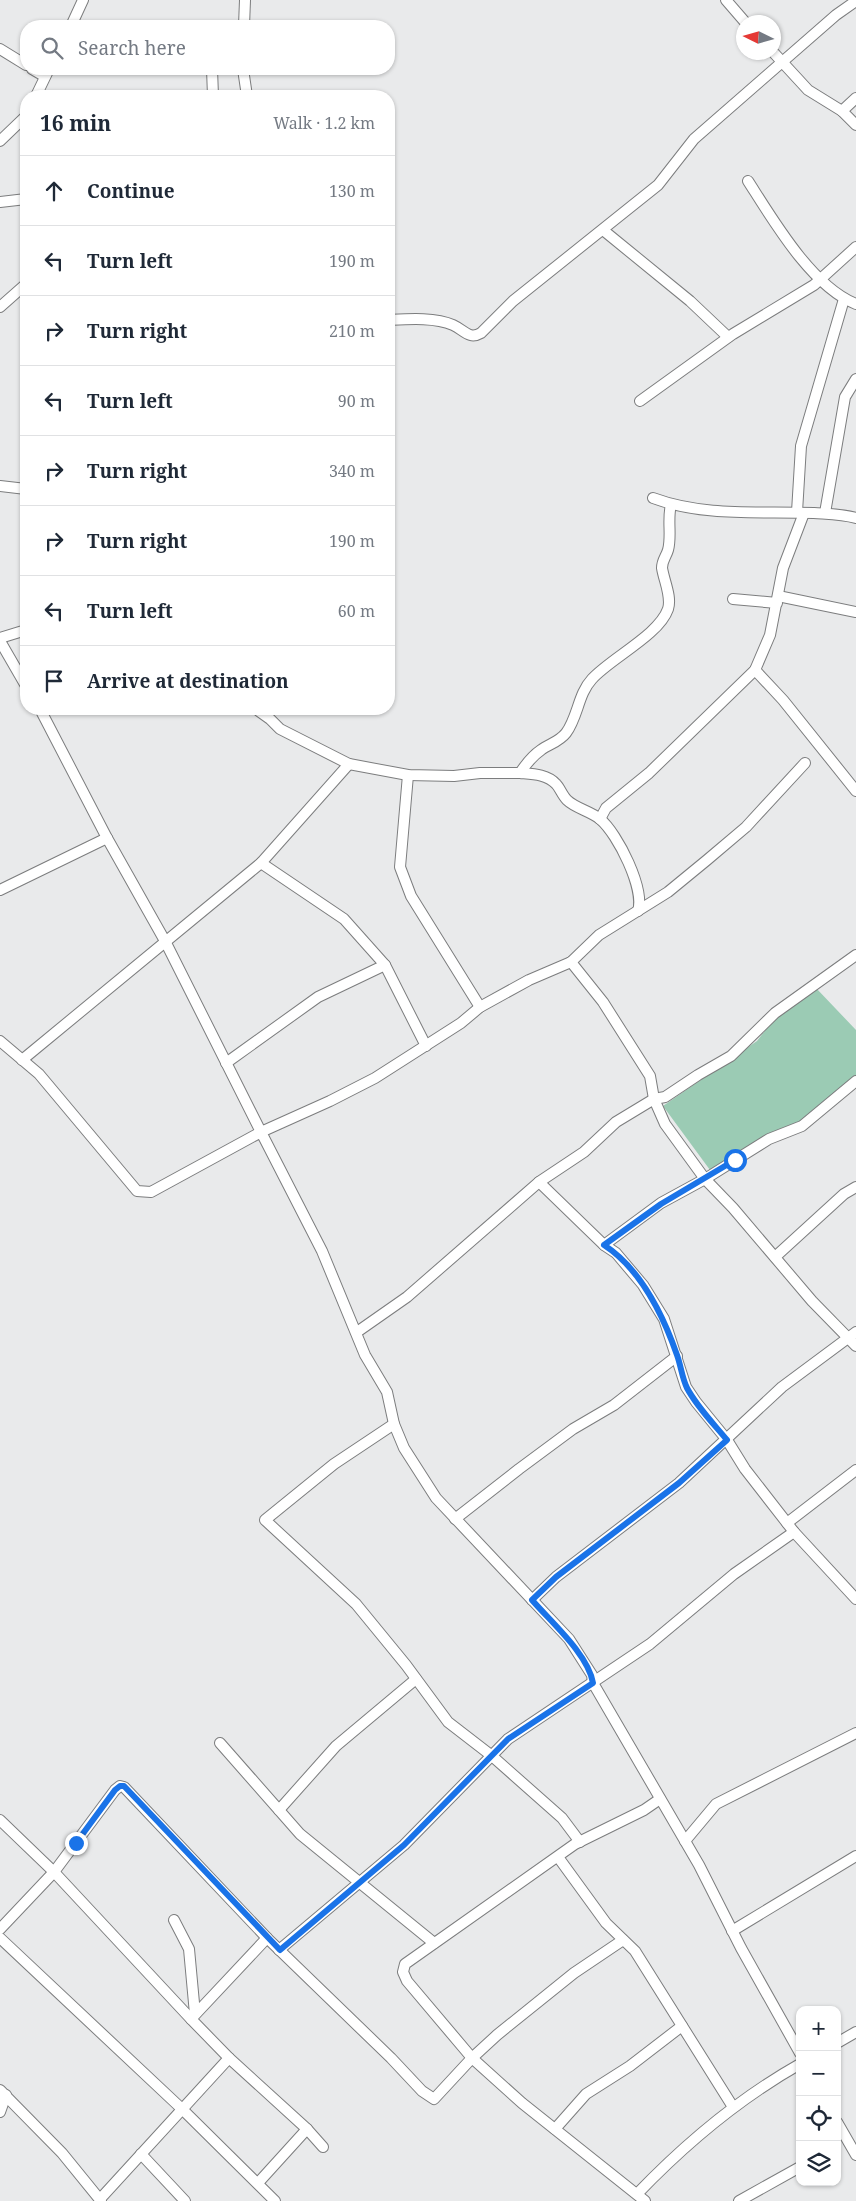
<!DOCTYPE html>
<html lang="en">
<head>
<meta charset="utf-8">
<style>
  body { margin:0; font-family:"Noto Serif",serif; background:#f2f2f3; color:#1f2937 }
  .controls { position:absolute; right:15px; bottom:15px; display:grid; overflow:hidden; border-radius:10px; box-shadow:0 1px 4px #0004 }
  .controls button { width:45px; height:45px; display:grid; place-items:center; padding:0; border:0; border-bottom:1px solid #e0e1e3; background:#fff; color:#1f2937; font:25px sans-serif }
  .compass { position:absolute; left:736px; top:15px; width:45px; height:45px; border-radius:50%; background:#fff; box-shadow:0 1px 4px #0004; rotate:275deg }
  .stop { position:absolute; width:15px; height:15px; margin:-11px; border:4px solid #1a73e8; border-radius:50%; background:#fff }
  .stop.end { background:#1a73e8; border-color:#fff; box-shadow:0 1px 5px #0008 }
  .list { margin:0; padding:0; list-style:none }
  h2 { display:flex; justify-content:space-between; align-items:center; height:65px; margin:0; padding:0 20px; font-size:21px }
  h2 small { font-size:16px; font-weight:400; color:#747a83 }
  .list li { display:grid; grid-template-columns:32px 1fr auto; gap:15px; align-items:center; box-sizing:border-box; height:70px; padding:0 20px; border-top:1px solid #e0e1e3 }
  .list b { display:block; font-size:19px; white-space:nowrap }
  .list em { font-size:16px; font-style:normal; color:#747a83 }
  .icon { flex:none; width:28px; height:28px; fill:none; stroke:currentColor; stroke-width:2; stroke-linecap:round; stroke-linejoin:round }
  .map { position:relative; flex:none; width:856px; height:2201px; overflow:hidden }
  .search { position:absolute; background:#fff; box-shadow:0 1px 4px #0004; left:20px; top:20px; width:375px; height:55px; display:flex; align-items:center; gap:12px; box-sizing:border-box; padding:0 18px; border-radius:20px; color:#747a83; font-size:19px }
  .panel { position:absolute; background:#fff; box-shadow:0 1px 4px #0004; left:20px; top:90px; width:375px; height:625px; border-radius:20px }
  .map>svg:first-child { display:block }
  .green { fill:#9bcbb4 }
  .lines { fill:none; stroke-linecap:round; stroke-linejoin:round }
  .minor-casing { stroke:#7c7d7e; stroke-width:12 }
  .minor { stroke:#fff; stroke-width:10 }
  .route { stroke:#1a73e8; stroke-width:6 }
</style>
</head>
<body>
<div class="map">
<svg width="856" height="2201" viewBox="0 0 856 2201">
  <rect width="100%" height="100%" fill="#e9eaeb"/>
  <polygon class="green" points="816,988 856,1030 856,1076 797,1124 710,1170 663,1106 757,1041 774,1019"/>
  <g class="lines">
    <defs>
      <g id="minor">
        <polyline points="726,0 745,22"/>
        <polyline points="71,26 83,0"/>
        <polyline points="244,26 245,0"/>
        <polyline points="0,49 26,65"/>
        <polyline points="773,52 808,90 842,111 856,125"/>
        <polyline points="32,69 44,76"/>
        <polyline points="212,69 213,96"/>
        <polyline points="243,69 247,96"/>
        <polyline points="36,96 49,69"/>
        <polyline points="842,111 856,98"/>
        <polyline points="0,141 26,116"/>
        <path d="M748 181C773 220 812 287 856 304"/>
        <polyline points="0,202 26,199"/>
        <polyline points="603,230 690,301 728,337"/>
        <polyline points="0,307 26,284"/>
        <path d="M389 320C408 319 435 317 453 325 464 330 469 340 481 333L513 301 658 185 694 139 836 15 856 1"/>
        <polyline points="640,401 733,334 814,285 856,247"/>
        <polyline points="0,486 26,489"/>
        <path d="M653 498C704 517 760 511 814 513 828 514 842 514 856 518"/>
        <polyline points="797,512 801,446 844,299"/>
        <polyline points="825,513 845,397 856,379"/>
        <polyline points="778,596 856,612"/>
        <polyline points="733,599 777,603"/>
        <polyline points="0,638 26,630"/>
        <polyline points="0,641 26,686"/>
        <polyline points="755,670 783,700 856,791"/>
        <polyline points="40,709 107,838 165,941 261,1132 330,1101 375,1078 461,1023 480,1007 529,980 571,962 599,935 668,892 707,860 746,827 805,763"/>
        <path d="M256 709 270 719 280 729 349 764 408 775 454 776 480 773H520C526 764 532 756 541 750 549 744 559 742 566 733 578 717 578 694 592 679 611 658 659 635 668 609 672 597 664 581 662 568 662 560 666 557 668 550 672 536 667 519 671 505"/>
        <path d="M520 773C532 774 547 774 556 784 560 788 562 795 567 800 575 808 590 811 600 819 618 834 645 889 638 911"/>
        <polyline points="408,775 400,867 411,896 480,1007"/>
        <polyline points="600,819 606,808 649,773 755,670 770,635 783,568 804,513"/>
        <polyline points="261,863 344,919 385,965 426,1046"/>
        <polyline points="0,890 107,838"/>
        <polyline points="571,962 603,1002 650,1076 654,1099 665,1124 705,1179 733,1208 812,1301 856,1346"/>
        <polyline points="0,1041 39,1074 137,1191 151,1192 261,1132 322,1251 365,1355 387,1392 394,1424 404,1448 436,1498 569,1639 592,1675 593,1683 699,1865 741,1948 800,2053"/>
        <polyline points="22,1060 261,863 349,764"/>
        <polyline points="226,1063 318,997 385,965"/>
        <polyline points="539,1182 604,1245 616,1253 643,1285 664,1319 686,1387 696,1402 727,1440 745,1469 794,1532 856,1599"/>
        <polyline points="604,1245 661,1203 705,1179 769,1139 802,1126 856,1081"/>
        <polyline points="775,1257 844,1194 856,1187"/>
        <polyline points="357,1332 407,1297 539,1182 584,1152 616,1122 654,1099 665,1097 698,1075 731,1056 775,1013 856,955"/>
        <polyline points="394,1424 334,1464 265,1520 356,1604 406,1665 448,1722 492,1756 562,1818 580,1842"/>
        <polyline points="455,1519 519,1469 573,1429 614,1405 677,1356"/>
        <polyline points="787,1523 856,1470"/>
        <polyline points="532,1600 556,1577 679,1483 782,1387 856,1332"/>
        <polyline points="220,1743 300,1834 434,1943"/>
        <polyline points="279,1810 336,1746 416,1679"/>
        <polyline points="0,1820 54,1872 191,2019"/>
        <polyline points="685,1841 716,1804 856,1733"/>
        <polyline points="558,1857 606,1923 635,1951 733,2107"/>
        <polyline points="174,1920 189,1949 195,2014"/>
        <polyline points="0,1929 54,1872 115,1790 120,1786 124,1787 267,1938 391,2058 422,2091 434,2099 472,2058 497,2035 574,1973 623,1940"/>
        <polyline points="732,1931 856,1856"/>
        <polyline points="0,1938 182,2109 275,2201"/>
        <polyline points="279,1950 404,1845 508,1739 650,1644 734,1574 794,1532"/>
        <polyline points="837,2043 856,2032"/>
        <polyline points="229,2058 307,2129 323,2147"/>
        <polyline points="0,2090 62,2153 101,2201"/>
        <polyline points="0,2112 6,2095"/>
        <polyline points="837,2122 856,2155"/>
        <polyline points="555,2129 586,2094 630,2066 682,2026"/>
        <polyline points="141,2154 185,2201"/>
        <polyline points="258,2183 307,2129"/>
        <path d="M637 2194C686 2143 738 2099 800 2064"/>
        <polyline points="100,2199 229,2058 191,2019 267,1938"/>
        <polyline points="645,2201 522,2103 472,2058 407,1981 403,1972 405,1964 575,1844 644,1810 660,1799"/>
        <polyline points="739,2201 800,2167"/>
      </g>
    </defs>
    <use href="#minor" class="minor-casing"/>
    <use href="#minor" class="minor"/>
  </g>
  <g class="lines">
    <path class="route" d="M76 1843 115 1790 120 1786H124L280 1950 404 1845 508 1739 593 1683C588 1654 551 1622 532 1600L556 1577 679 1483 727 1440C713 1423 697 1407 687 1388 682 1378 681 1366 677 1355 663 1315 641 1269 604 1245L661 1204 735 1160"/>
  </g>
</svg>
<div class="controls">
<button>+</button>
<button>−</button>
<button><svg class="icon" aria-label="locate" viewBox="0 0 24 24"><circle cx="12" cy="12" r="6"/><path d="M12 2v4M12 18v4M2 12h4M18 12h4"/></svg></button>
<button><svg class="icon" aria-label="layers" viewBox="0 0 24 24"><path d="M12 4l9 5-9 5-9-5zM3 14l9 5 9-5"/></svg></button>
</div>
<svg class="compass" viewBox="-18 -18 36 36"><path d="M0-13l5 13h-10z" fill="#e53935"/><path d="M0 13l5-13h-10z" fill="#747a83"/></svg>
<div class="stop" style="left:735px;top:1160px"></div>
<div class="stop end" style="left:76px;top:1843px"></div>
<div class="search"><svg class="icon" aria-label="search" viewBox="0 0 24 24"><circle cx="10" cy="10" r="6"/><path d="M15 15l6 6"/></svg>Search here</div>
<section class="panel">
<h2>16 min<small>Walk · 1.2 km</small></h2>
<ul class="list">
<li><svg class="icon" aria-label="ahead" viewBox="0 0 24 24"><path d="M12 20V5M6 11l6-6 6 6"/></svg><div><b>Continue</b></div><em>130 m</em></li>
<li><svg class="icon" aria-label="left" viewBox="0 0 24 24"><path d="M17 20v-9H6M10 6l-5 5 5 5"/></svg><div><b>Turn left</b></div><em>190 m</em></li>
<li><svg class="icon" aria-label="right" viewBox="0 0 24 24"><path d="M7 20v-9h11M14 6l5 5-5 5"/></svg><div><b>Turn right</b></div><em>210 m</em></li>
<li><svg class="icon" aria-label="left" viewBox="0 0 24 24"><path d="M17 20v-9H6M10 6l-5 5 5 5"/></svg><div><b>Turn left</b></div><em>90 m</em></li>
<li><svg class="icon" aria-label="right" viewBox="0 0 24 24"><path d="M7 20v-9h11M14 6l5 5-5 5"/></svg><div><b>Turn right</b></div><em>340 m</em></li>
<li><svg class="icon" aria-label="right" viewBox="0 0 24 24"><path d="M7 20v-9h11M14 6l5 5-5 5"/></svg><div><b>Turn right</b></div><em>190 m</em></li>
<li><svg class="icon" aria-label="left" viewBox="0 0 24 24"><path d="M17 20v-9H6M10 6l-5 5 5 5"/></svg><div><b>Turn left</b></div><em>60 m</em></li>
<li><svg class="icon" aria-label="arrive" viewBox="0 0 24 24"><path d="M6 21V4h12l-3 4 3 4H6"/></svg><div><b>Arrive at destination</b></div></li>
</ul>
</section>
</div>
</body>
</html>
